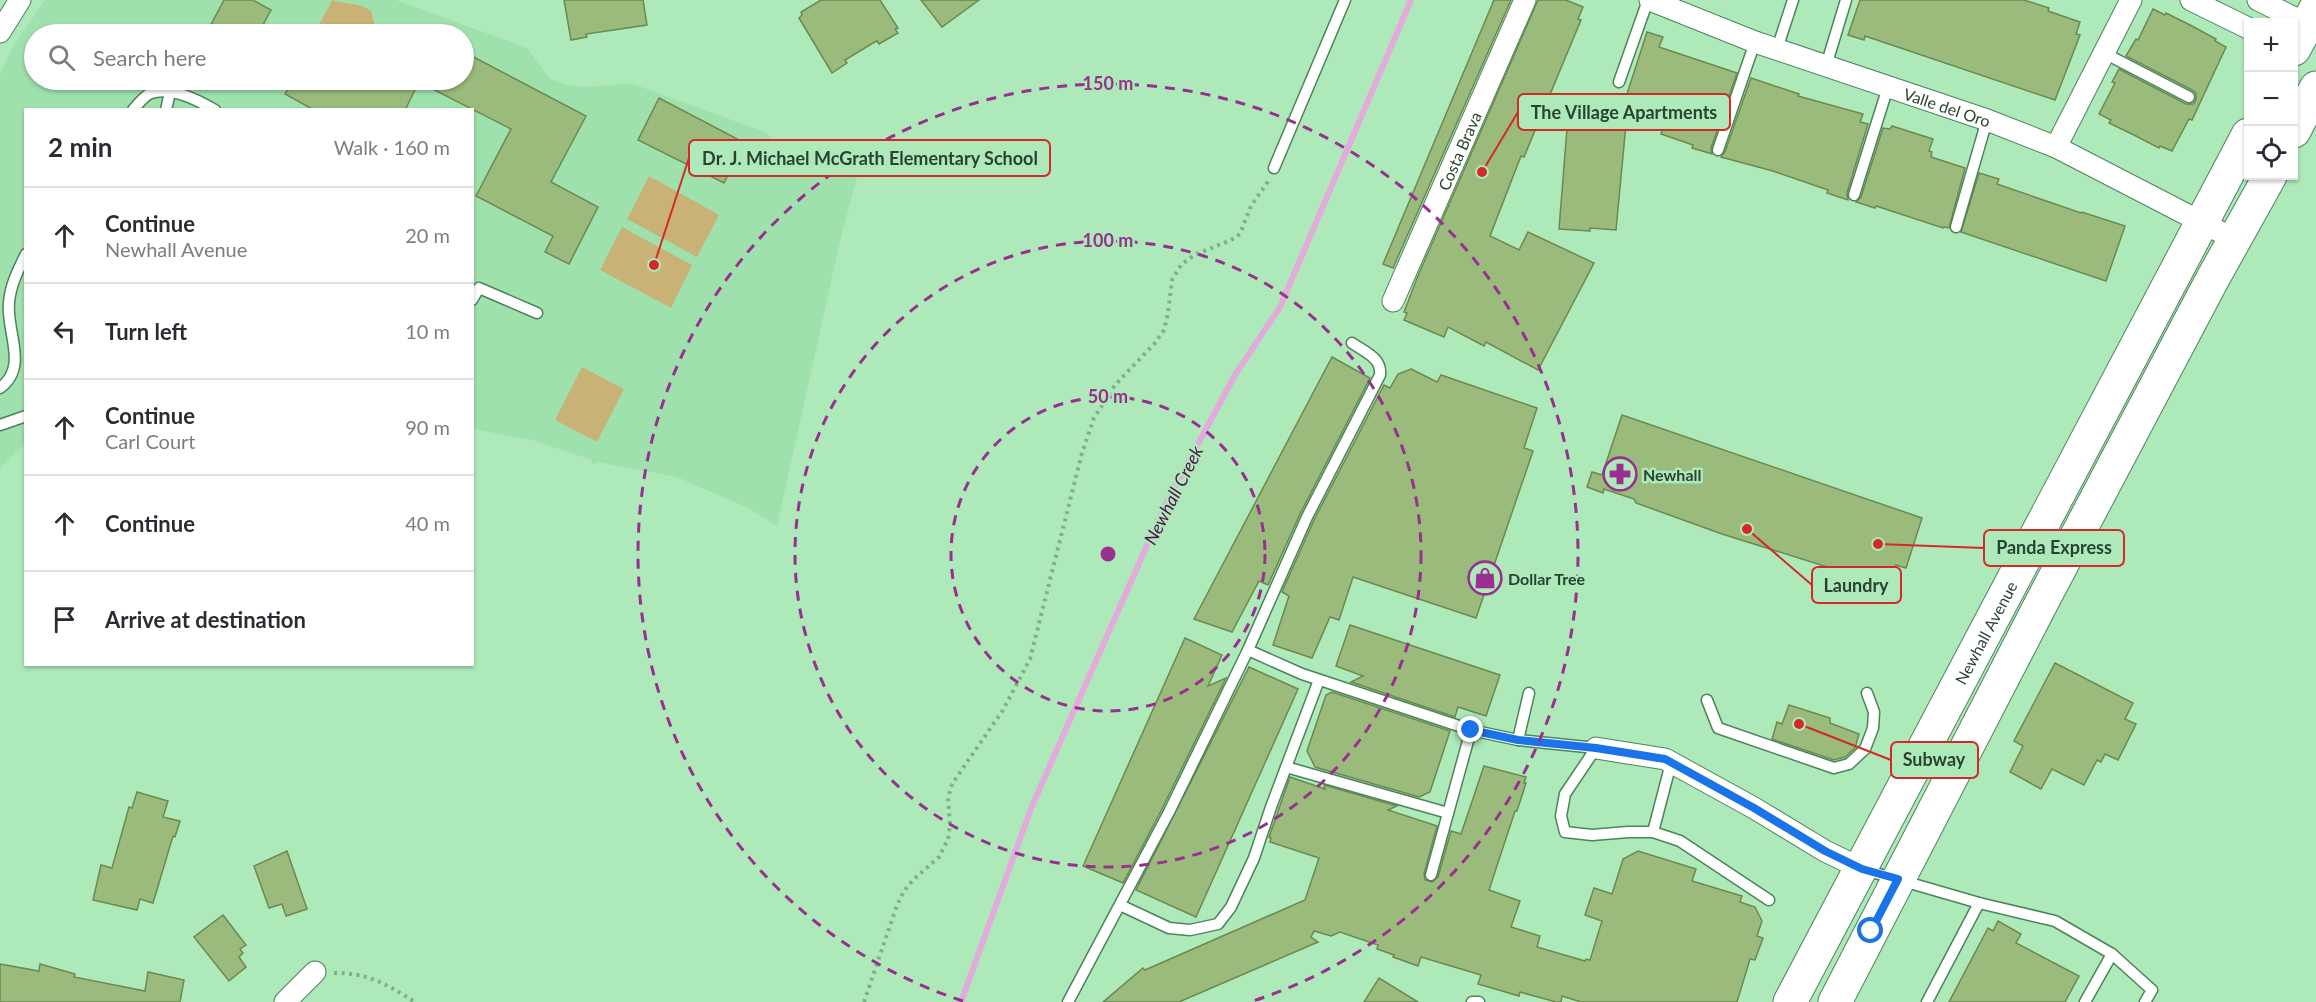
<!DOCTYPE html>
<html lang="en">
<head>
<meta charset="utf-8">
<style>
  body { margin:0; font-family:Lato,sans-serif; background:#f2f2f3; color:#2b2b33 }
  .controls { position:absolute; right:18px; top:18px; display:grid; overflow:hidden; border-radius:0px; box-shadow:0 2px 4px #0004 }
  .controls button { width:54px; height:54px; display:grid; place-items:center; padding:0; border:0; border-bottom:2px solid #e1e1e2; background:#fff; color:#2b2b33; font:30px sans-serif }
  .stop { position:absolute; width:18px; height:18px; margin:-14px; border:4px solid #1a73e8; border-radius:50%; background:#fff }
  .stop.end { background:#1a73e8; border-color:#fff; box-shadow:0 2px 6px #0008 }
  .list { margin:0; padding:0; list-style:none }
  h2 { display:flex; justify-content:space-between; align-items:center; height:78px; margin:0; padding:0 24px; font-size:26px }
  h2 small { font-size:20px; font-weight:400; color:#7c7c81 }
  .list li { display:grid; grid-template-columns:39px 1fr auto; gap:18px; align-items:center; box-sizing:border-box; height:96px; padding:0 24px; border-top:2px solid #e1e1e2 }
  .list b { display:block; font-size:22px; white-space:nowrap }
  .list p { margin:0; font-size:20px; white-space:nowrap; color:#7c7c81 }
  .list em { font-size:20px; font-style:normal; color:#7c7c81 }
  .icon { flex:none; width:33px; height:33px; fill:none; stroke:currentColor; stroke-width:2; stroke-linecap:round; stroke-linejoin:round }
  .map { position:relative; flex:none; width:2316px; height:1002px; overflow:hidden }
  .search { position:absolute; background:#fff; box-shadow:0 2px 4px #0004; left:24px; top:24px; width:450px; height:66px; display:flex; align-items:center; gap:15px; box-sizing:border-box; padding:0 21px; border-radius:33px; color:#7c7c81; font-size:22px }
  .panel { position:absolute; background:#fff; box-shadow:0 2px 4px #0004; left:24px; top:108px; width:450px; height:558px; border-radius:0px }
  .map>svg:first-child { display:block }
  .built { fill:#9fe1ad; fill-rule:evenodd }
  .green { fill:#c8b276 }
  .lines { fill:none; stroke-linecap:round; stroke-linejoin:round }
  .stream { stroke:#e3abdc; stroke-width:6 }
  .building { fill:#9abb7c; stroke:#6c8950; stroke-width:1.5 }
  .lane-casing { stroke:#4c845a; stroke-width:13 }
  .street-casing { stroke:#4c845a; stroke-width:23 }
  .primary-casing { stroke:#4c845a; stroke-width:35 }
  .path { stroke:#80af8a; stroke-width:4; stroke-dasharray:3 4.5; stroke-linecap:butt }
  .lane { stroke:#fff; stroke-width:10 }
  .street { stroke:#fff; stroke-width:21 }
  .primary { stroke:#fff; stroke-width:33 }
  .route { stroke:#1a73e8; stroke-width:8 }
  .ring { fill:none; stroke:#992f91; stroke-width:3; stroke-dasharray:10 8 }
  .labels { text-anchor:middle; dominant-baseline:central; stroke-width:5; stroke-linejoin:round; paint-order:stroke }
  .street-label { font-size:16px; fill:#2a4230; stroke:#aee9ba }
  .poi-label { font-size:16px; font-weight:bold; fill:#2a4230; stroke:#aee9ba; text-anchor:start }
  .water-label { font-size:18px; font-style:italic; fill:#53114f; stroke:#aee9ba }
  .centre { fill:#992f91; stroke:#aee9ba; stroke-width:3 }
  .ring-label { font-size:18px; text-anchor:middle; font-weight:bold; fill:#992f91; stroke:#aee9ba; stroke-width:5; stroke-linejoin:round; paint-order:stroke }
  .leader { fill:none; stroke:#d62828; stroke-width:2 }
  .callout-dot { fill:#d62828; stroke:#aee9ba; stroke-width:2 }
  .callout { fill:#aee9ba; stroke:#d62828; stroke-width:2 }
  .callout-label { font-size:18px; text-anchor:middle; font-weight:bold; fill:#2a4230 }
</style>
</head>
<body>
<div class="map">
<svg width="2316" height="1002" viewBox="0 0 2316 1002">
  <rect width="100%" height="100%" fill="#aee9ba"/>
  <path class="built" d="M45 0H396L527 48 550 79 567 85 585 87 622 84 636 85 765 132 784 153 793 157 860 166 839 245 777 526 746 507 677 477 597 462 596 465 592 463V460L532 440 473 429 472 110H26L25 444 0 467V74L14 45ZM34 34H464V80H34Z"/>
  <g class="green">
    <path d="M332 0C345 5 360 2 371 11L374 23 370 34H338L319 25Z"/>
    <polygon points="649,176 719,215 697,257 627,219"/>
    <polygon points="622,227 692,265 671,308 600,270"/>
    <polygon points="582,367 624,389 597,442 555,420"/>
  </g>
  <g class="lines">
    <polyline class="stream" points="961,1002 1032,806 1163,509 1235,375 1280,307 1411,0"/>
  </g>
  <g class="building">
    <polygon points="224,0 253,0 271,10 258,34 206,34"/>
    <polygon points="564,0 643,0 647,25 586,34 587,37 571,40"/>
    <polygon points="821,0 880,0 898,28 895,29 898,33 879,44 877,41 873,43 845,60 847,63 832,73 799,18 802,15 801,12"/>
    <polygon points="921,0 979,0 942,27"/>
    <polygon points="1494,0 1511,0 1393,268 1383,264"/>
    <polygon points="1538,0 1566,0 1583,7 1578,19 1581,20 1524,157 1521,156 1490,236 1519,250 1528,232 1594,263 1538,370 1486,342 1484,346 1448,327 1444,337 1404,320 1407,313 1404,312 1417,278"/>
    <polygon points="1860,0 2024,0 2049,8 2048,11 2080,22 2076,34 2080,35 2055,100 1865,36 1864,40 1848,35"/>
    <polygon points="2153,9 2165,15 2166,13 2192,26 2216,39 2215,41 2226,47 2192,120 2189,119 2172,151 2160,146 2159,148 2134,135 2109,123 2111,120 2099,114 2115,83 2112,82 2119,69 2186,104 2193,104 2196,100 2196,93 2192,90 2126,56 2136,39 2138,40"/>
    <polygon points="1647,32 1663,37 1659,47 1737,73 1711,148 1712,154 1692,148 1693,145 1661,134 1665,122 1662,121 1666,107 1627,94"/>
    <polygon points="464,52 586,116 551,182 598,207 569,264 545,252 553,236 476,196 511,129 419,82 405,110 314,110 285,94 293,80 464,80"/>
    <polygon points="1751,78 1799,94 1798,96 1863,114 1860,122 1868,124 1847,193 1848,200 1827,193 1828,190 1773,171 1721,157 1725,152"/>
    <polygon points="659,98 745,143 724,183 638,140"/>
    <polygon points="1596,101 1628,103 1616,230 1590,228 1590,231 1559,229 1569,103 1596,105"/>
    <polygon points="1892,126 1933,139 1929,151 1932,152 1931,157 1965,168 1949,228 1944,227 1943,228 1876,206 1875,208 1856,202 1861,197 1883,128 1890,129"/>
    <polygon points="1979,173 1999,179 1997,184 2081,213 2082,212 2125,226 2106,281 1961,232"/>
    <polygon points="1332,357 1370,378 1300,514 1268,585 1259,581 1232,632 1194,619"/>
    <polygon points="1411,369 1437,382 1441,375 1537,408 1524,448 1533,451 1476,618 1353,577 1339,620 1330,617 1312,658 1273,645 1289,596 1282,592 1314,520 1384,385 1390,388 1398,374"/>
    <polygon points="1622,415 1922,518 1906,568 1896,565 1891,580 1856,568 1853,575 1722,534 1636,503 1634,499 1604,489 1603,493 1587,487 1592,472 1602,475"/>
    <polygon points="1350,625 1500,675 1486,716 1458,707 1455,717 1351,682 1363,676 1336,666"/>
    <polygon points="1185,638 1222,655 1208,686 1226,678 1162,809 1123,883 1083,866"/>
    <polygon points="2055,663 2133,703 2125,719 2136,724 2118,760 2105,754 2101,762 2097,760 2084,785 2052,769 2041,789 2010,772 2023,746 2014,741"/>
    <polygon points="1249,667 1298,689 1196,917 1136,890"/>
    <polygon points="1332,692 1450,731 1430,792 1419,797 1315,767 1307,751 1326,695"/>
    <polygon points="1789,705 1830,718 1830,723 1859,734 1855,748 1845,757 1834,760 1772,739 1777,722 1782,724"/>
    <polygon points="1484,766 1526,777 1524,783 1526,783 1517,811 1515,811 1489,890 1520,901 1511,927 1540,936 1537,947 1585,961 1586,959 1590,960 1602,921 1585,915 1594,888 1612,894 1623,859 1638,851 1696,869 1692,881 1742,896 1740,902 1755,907 1762,921 1757,936 1763,938 1755,960 1750,959 1737,1002 1581,1002 1562,996 1561,1002 1556,1002 1520,992 1519,996 1478,984 1481,975 1421,957 1418,966 1393,957 1394,955 1377,949 1378,945 1340,932 1331,936 1314,931 1311,937 1318,942 1179,1002 1103,1002 1143,968 1145,970 1305,900 1319,858 1270,842 1271,838 1269,837 1290,777 1325,789 1324,785 1397,806 1388,810 1437,826 1424,874 1425,880 1432,882 1438,877 1451,831 1461,834"/>
    <polygon points="137,792 168,801 163,817 180,821 175,837 173,836 153,903 140,899 137,910 93,900 101,865 112,868 129,807 132,808"/>
    <polygon points="287,851 307,909 286,916 282,904 269,908 254,866"/>
    <polygon points="223,915 246,945 240,949 243,953 239,957 246,967 229,981 194,937"/>
    <polygon points="1998,921 2021,934 2016,943 2079,976 2065,1002 1949,1002 1988,928 1993,931"/>
    <polygon points="0,964 39,971 40,964 75,974 74,977 145,991 148,972 184,980 180,1002 0,1002"/>
    <polygon points="1379,978 1418,1002 1364,1002"/>
  </g>
  <g class="lines">
    <defs>
      <g id="lane">
        <polyline points="1777,49 1793,0"/>
        <polyline points="2104,53 2189,97"/>
        <polyline points="1826,66 1846,0"/>
        <polyline points="1619,82 1648,0"/>
        <path d="M133 110C137 105 144 96 151 93 171 86 198 100 215 110"/>
        <polyline points="166,110 170,92"/>
        <polyline points="1718,150 1755,42"/>
        <polyline points="1274,168 1345,0"/>
        <polyline points="1854,195 1888,87"/>
        <polyline points="1956,227 1987,120"/>
        <polyline points="472,300 479,288 537,313"/>
        <path d="M1352 343C1365 352 1382 358 1380 375L1307 517 1248 650 1302 674 1471 730 1431 875"/>
        <path d="M0 388C29 367 6 332 9 303 10 286 18 270 26 254"/>
        <polyline points="0,425 26,416"/>
        <polyline points="1707,700 1718,728 1834,768 1849,764 1865,749 1873,728 1874,712 1867,693"/>
        <polyline points="1471,730 1518,740 1596,748 1565,794 1561,816 1565,832 1592,835 1628,832 1653,832 1680,841 1769,900"/>
        <polyline points="1518,740 1529,693"/>
        <polyline points="1286,767 1448,813"/>
        <polyline points="1653,832 1671,763"/>
        <polyline points="1865,870 1979,903 2055,921 2112,954 2152,990 2145,1002"/>
        <polyline points="1120,905 1169,928 1190,930 1218,924 1231,907 1254,858 1271,807 1319,680"/>
        <polyline points="1068,1002 1169,812 1248,650"/>
        <polyline points="1472,1002 1479,1002"/>
        <polyline points="1927,1002 1979,903"/>
        <polyline points="2085,1002 2112,954"/>
      </g>
      <g id="street">
        <path id="s1" d="M1650 0 1755 42 1987 120 2056 147 2236 240"/>
        <polyline points="2191,0 2248,28"/>
        <polyline points="2258,0 2307,24"/>
        <polyline points="0,32 20,0"/>
        <polyline points="2056,147 2131,0"/>
        <path id="s2" d="M1393 301 1525 0"/>
        <polyline points="1596,748 1665,759 1754,808 1825,851 1862,869"/>
        <polyline points="285,1002 315,972"/>
      </g>
      <g id="primary">
        <polyline points="2294,49 2316,8"/>
        <polyline points="2294,131 2316,88"/>
        <path id="s3" d="M1790 1002 2248 135"/>
        <polyline points="1835,1002 2042,602 2212,280 2270,176"/>
      </g>
    </defs>
    <use href="#lane" class="lane-casing"/>
    <use href="#street" class="street-casing"/>
    <use href="#primary" class="primary-casing"/>
    <g class="path">
      <path d="M334 973C369 973 386 984 415 1002"/>
      <polyline points="864,1002 897,905 904,891 912,881 939,857 948,839 950,825 948,798 952,784 1003,710 1030,659 1082,453 1094,418 1115,385 1155,343 1164,330 1168,313 1172,280 1181,265 1194,255 1231,240 1240,234 1251,206 1269,180"/>
    </g>
    <use href="#lane" class="lane"/>
    <use href="#street" class="street"/>
    <use href="#primary" class="primary"/>
  </g>
  <g class="lines">
    <polyline class="route" points="1471,730 1518,740 1596,748 1665,759 1754,808 1825,851 1862,869 1898,879 1871,931"/>
  </g>
  <g class="ring">
    <circle cx="1108" cy="554" r="157"/>
    <circle cx="1108" cy="554" r="313"/>
    <path d="M963 1001A470 470 0 1 1 1253 1001"/>
  </g>
  <defs>
    <symbol id="pharmacy-ring" viewBox="-11 -11 22 22"><circle r="9.5" fill="#aee9ba" stroke="#992f91" stroke-width="1.5"/><path d="M-2-6h4v4h4v4h-4v4h-4v-4h-4v-4h4Z" fill="#992f91"/></symbol>
    <symbol id="shop-ring" viewBox="-11 -11 22 22"><circle r="9.5" fill="#aee9ba" stroke="#992f91" stroke-width="1.5"/><path d="M-5-2.5h2.3a2.7 3.5 0 0 1 5.4 0H5L5.5 6h-11ZM-1.5-2.5h3a1.5 2.3 0 0 0-3 0Z" fill="#992f91"/></symbol>
  </defs>
  <g fill-rule="evenodd">
    <use href="#pharmacy-ring" x="1601" y="455" width="38" height="38"/>
    <use href="#shop-ring" x="1466" y="559" width="38" height="38"/>
  </g>
  <g class="labels">
    <g class="street-label">
      <text stroke="none"><textPath href="#s1" startOffset="316">Valle del Oro</textPath></text>
      <text stroke="none"><textPath href="#s2" startOffset="164">Costa Brava</textPath></text>
      <text stroke="none"><textPath href="#s3" startOffset="418">Newhall Avenue</textPath></text>
    </g>
    <g class="poi-label">
      <text x="1643" y="474">Newhall</text>
      <text x="1508" y="578">Dollar Tree</text>
    </g>
    <g class="water-label">
      <text transform="translate(1173 495) rotate(-63)">Newhall Creek</text>
    </g>
  </g>
  <circle cx="1108" cy="554" r="9" class="centre"/>
  <g class="ring-label">
    <text x="1108" y="90">150 m</text>
    <text x="1108" y="247">100 m</text>
    <text x="1108" y="403">50 m</text>
  </g>
  <path class="leader" d="M1482 172L1518 112M654 265L689 158M1878 544L1984 548M1747 529L1812 585M1799 724L1891 760"/>
  <g class="callout-dot">
    <circle cx="1482" cy="172" r="6"/>
    <circle cx="654" cy="265" r="6"/>
    <circle cx="1878" cy="544" r="6"/>
    <circle cx="1747" cy="529" r="6"/>
    <circle cx="1799" cy="724" r="6"/>
  </g>
  <g class="callout">
    <rect x="1518" y="94" width="212" height="36" rx="6"/>
    <rect x="689" y="140" width="361" height="36" rx="6"/>
    <rect x="1984" y="530" width="140" height="36" rx="6"/>
    <rect x="1812" y="567" width="89" height="36" rx="6"/>
    <rect x="1891" y="742" width="87" height="36" rx="6"/>
  </g>
  <g class="callout-label">
    <text x="1624" y="119">The Village Apartments</text>
    <text x="870" y="165">Dr. J. Michael McGrath Elementary School</text>
    <text x="2054" y="554">Panda Express</text>
    <text x="1856" y="592">Laundry</text>
    <text x="1934" y="766">Subway</text>
  </g>
</svg>
<div class="controls">
<button>+</button>
<button>−</button>
<button><svg class="icon" aria-label="locate" viewBox="0 0 24 24"><circle cx="12" cy="12" r="6"/><path d="M12 2v4M12 18v4M2 12h4M18 12h4"/></svg></button>
</div>
<div class="stop" style="left:1871px;top:931px"></div>
<div class="stop end" style="left:1471px;top:730px"></div>
<div class="search"><svg class="icon" aria-label="search" viewBox="0 0 24 24"><circle cx="10" cy="10" r="6"/><path d="M15 15l6 6"/></svg>Search here</div>
<section class="panel">
<h2>2 min<small>Walk · 160 m</small></h2>
<ul class="list">
<li><svg class="icon" aria-label="ahead" viewBox="0 0 24 24"><path d="M12 20V5M6 11l6-6 6 6"/></svg><div><b>Continue</b><p>Newhall Avenue</p></div><em>20 m</em></li>
<li><svg class="icon" aria-label="left" viewBox="0 0 24 24"><path d="M17 20v-9H6M10 6l-5 5 5 5"/></svg><div><b>Turn left</b></div><em>10 m</em></li>
<li><svg class="icon" aria-label="ahead" viewBox="0 0 24 24"><path d="M12 20V5M6 11l6-6 6 6"/></svg><div><b>Continue</b><p>Carl Court</p></div><em>90 m</em></li>
<li><svg class="icon" aria-label="ahead" viewBox="0 0 24 24"><path d="M12 20V5M6 11l6-6 6 6"/></svg><div><b>Continue</b></div><em>40 m</em></li>
<li><svg class="icon" aria-label="arrive" viewBox="0 0 24 24"><path d="M6 21V4h12l-3 4 3 4H6"/></svg><div><b>Arrive at destination</b></div></li>
</ul>
</section>
</div>
</body>
</html>
